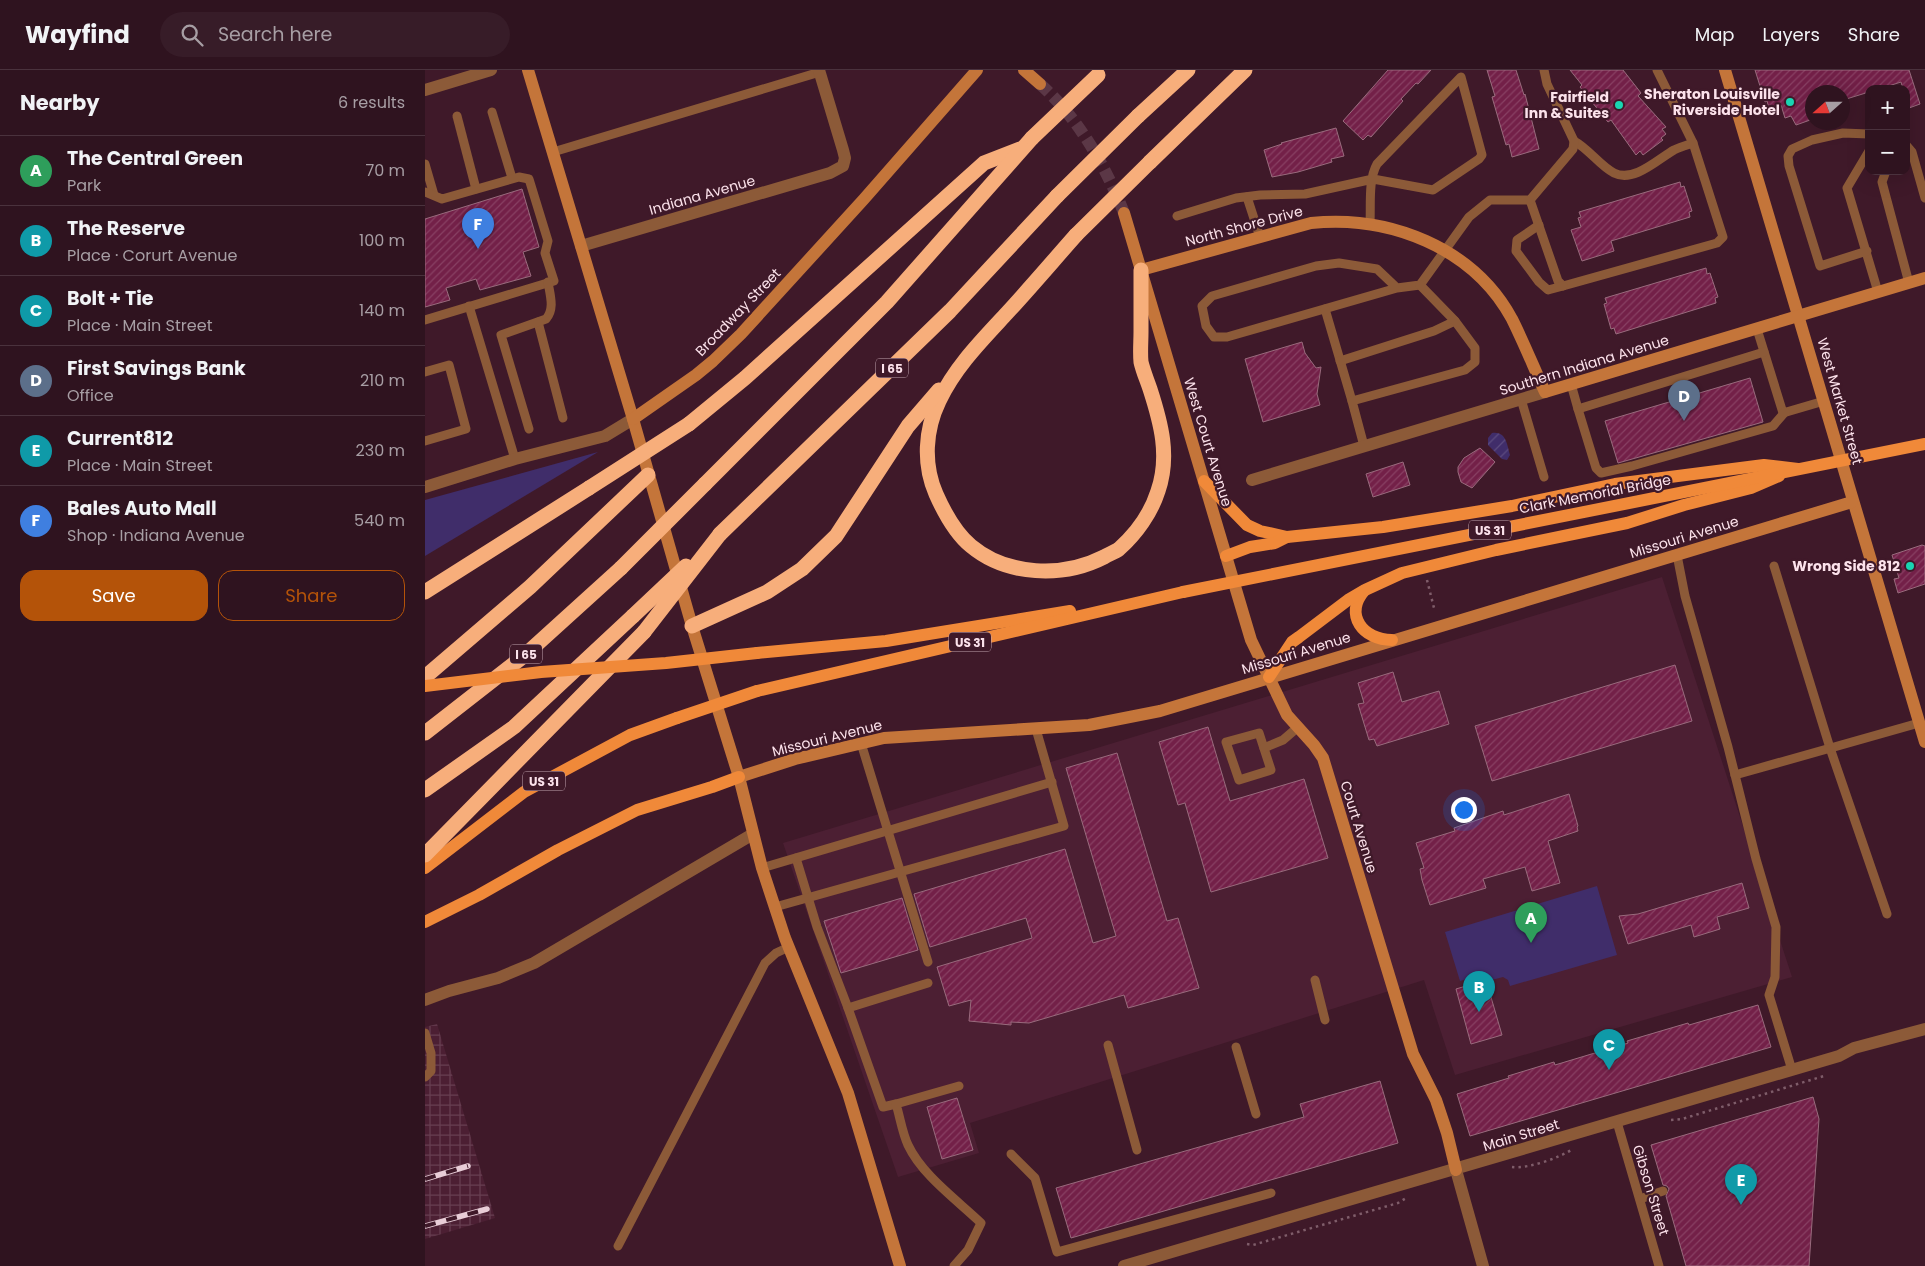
<!DOCTYPE html>
<html lang="en">
<head>
<meta charset="utf-8">
<style>
  body { margin:0; font-family:Poppins,sans-serif; background:#371c28; color:#f1f3f6 }
  .controls { position:absolute; right:15px; top:15px; display:grid; overflow:hidden; border-radius:10px; box-shadow:0 5px 20px #0002 }
  .controls button { width:45px; height:45px; display:grid; place-items:center; padding:0; border:0; border-bottom:1px solid #4a323d; background:#2f131f; color:#f1f3f6; font:25px sans-serif }
  .compass { position:absolute; left:1380px; top:15px; width:45px; height:45px; border-radius:50%; background:#2f131f; box-shadow:0 5px 20px #0002; rotate:249deg }
  .you { position:absolute; left:1038px; top:739px; width:18px; height:18px; margin:-12px; border:4px solid #fff; border-radius:50%; background:#1a73e8; box-shadow:0 0 0 8px #1a73e833 }
  .badge { display:grid; place-items:center; width:32px; height:32px; border-radius:50%; background:#b45309; color:#fff; font-size:16px; font-weight:700 }
  .pin { position:absolute; translate:-50% -41px; filter:drop-shadow(0 1px 2px #0008) }
  .pin::after { content:''; position:absolute; top:26px; width:18px; height:15px; background:inherit; clip-path:polygon(0 0,100% 0,50% 100%) }
  .list { margin:0; padding:0; list-style:none }
  h2 { display:flex; justify-content:space-between; align-items:center; height:65px; margin:0; padding:0 20px; font-size:21px }
  h2 small { font-size:16px; font-weight:400; color:#a79ea4 }
  .list li { display:grid; grid-template-columns:32px 1fr auto; gap:15px; align-items:center; box-sizing:border-box; height:70px; padding:0 20px; border-top:1px solid #4a323d }
  .list b { display:block; font-size:19px; white-space:nowrap }
  .list p { margin:0; font-size:16px; white-space:nowrap; color:#a79ea4 }
  .list em { font-size:16px; font-style:normal; color:#a79ea4 }
  .actions { display:flex; gap:10px; padding:15px 20px }
  .actions a { flex:1; padding:11px 0; border:1px solid #b45309; border-radius:15px; text-align:center; font-size:18px; color:#b45309 }
  .actions .main { background:#b45309; color:#fff }
  .icon { flex:none; width:28px; height:28px; fill:none; stroke:currentColor; stroke-width:2; stroke-linecap:round; stroke-linejoin:round }
  .map { position:relative; flex:none; width:1500px; height:1196px; overflow:hidden }
  header { display:flex; align-items:center; gap:30px; box-sizing:border-box; height:70px; padding:0 25px; background:#2f131f; border-bottom:1px solid #4a323d }
  header strong { font-size:24px }
  nav { display:flex; gap:28px; margin-inline-start:auto; font-size:18px }
  .search { width:350px; height:45px; background:#371c28; display:flex; align-items:center; gap:12px; box-sizing:border-box; padding:0 18px; border-radius:28px; color:#a79ea4; font-size:19px }
  main { display:flex }
  aside { flex:1; background:#2f131f }
  .map>svg:first-child { display:block }
  .built { fill:#4c1f33 }
  .industrial { fill:url(#industrial-grid) }
  .green { fill:#402d6a }
  .garden { fill:url(#garden-furrows) }
  .building { fill:url(#building-hatch); stroke:#996b7d }
  .lines { fill:none; stroke-linecap:round; stroke-linejoin:round }
  .secondary-tunnel { stroke:#5b3746; stroke-width:12; stroke-dasharray:12 6; stroke-linecap:butt }
  .path { stroke:#7f5d6a; stroke-width:2.5; stroke-dasharray:2.5 4; stroke-linecap:butt }
  .lane { stroke:#8c5a38; stroke-width:9 }
  .street { stroke:#8c5a38; stroke-width:12 }
  .secondary { stroke:#c4753a; stroke-width:12 }
  .primary { stroke:#f08939; stroke-width:12 }
  .highway { stroke:#f7ae7b; stroke-width:15 }
  .rail-casing { stroke:#e8cdd7; stroke-width:5.5 }
  .rail { stroke:#3f1929; stroke-width:4; stroke-dasharray:11; stroke-linecap:butt }
  .primary-bridge { stroke:#f08939; stroke-width:12 }
  .highway-bridge { stroke:#f7ae7b; stroke-width:15 }
  .poi-dot { fill:#19d5b2; stroke:#3f1929; stroke-width:2 }
  .labels { text-anchor:middle; dominant-baseline:central; stroke-width:4.5; stroke-linejoin:round; paint-order:stroke }
  .shield { fill:#3f1929; stroke:#c3a6b1; stroke-width:1 }
  .shield-label { font-size:12px; font-weight:bold; fill:#fce2eb }
  .poi-label { font-size:14px; font-weight:bold; fill:#fce2eb; stroke:#3f1929; text-anchor:end }
  .street-label { font-size:14px; fill:#fce2eb; stroke:#3f1929 }
</style>
</head>
<body>
<header>
<strong>Wayfind</strong>
<div class="search"><svg class="icon" aria-label="search" viewBox="0 0 24 24"><circle cx="10" cy="10" r="6"/><path d="M15 15l6 6"/></svg>Search here</div>
<nav><a>Map</a><a>Layers</a><a>Share</a></nav>
</header>
<main>
<aside>
<h2>Nearby<small>6 results</small></h2>
<ul class="list">
<li><span class="badge" style="background:#2e9e5b">A</span><div><b>The Central Green</b><p>Park</p></div><em>70 m</em></li>
<li><span class="badge" style="background:#0f9aa8">B</span><div><b>The Reserve</b><p>Place · Corurt Avenue</p></div><em>100 m</em></li>
<li><span class="badge" style="background:#0f9aa8">C</span><div><b>Bolt + Tie</b><p>Place · Main Street</p></div><em>140 m</em></li>
<li><span class="badge" style="background:#5c6f8a">D</span><div><b>First Savings Bank</b><p>Office</p></div><em>210 m</em></li>
<li><span class="badge" style="background:#0f9aa8">E</span><div><b>Current812</b><p>Place · Main Street</p></div><em>230 m</em></li>
<li><span class="badge" style="background:#3f7fe0">F</span><div><b>Bales Auto Mall</b><p>Shop · Indiana Avenue</p></div><em>540 m</em></li>
</ul>
<div class="actions"><a class="main">Save</a><a>Share</a></div>
</aside>
<div class="map">
<svg width="1500" height="1196" viewBox="0 0 1500 1196">
  <defs>
    <pattern id="industrial-grid" width="8" height="8" patternUnits="userSpaceOnUse" patternTransform="scale(1.25)"><rect width="8" height="8" fill="#4c1f33"/><path d="M0 4h8M4 0v8" fill="none" stroke="#673f51"/></pattern>
    <pattern id="garden-furrows" width="10" height="10" patternUnits="userSpaceOnUse" patternTransform="scale(1.25)"><rect width="10" height="10" fill="#402d6a"/><path d="M-1 1l2-2M0 10L10 0M9 11l2-2" fill="none" stroke="#5c4b7f"/></pattern>
    <pattern id="building-hatch" width="6" height="6" patternUnits="userSpaceOnUse" patternTransform="scale(1.25)"><rect width="6" height="6" fill="#732048"/><path d="M-1 1l2-2M0 6l6-6M5 7l2-2" fill="none" stroke="#884063"/></pattern>
  </defs>
  <rect width="100%" height="100%" fill="#3f1929"/>
  <polygon class="built" points="1237,507 1367,907 1030,1005 999,910 545,1053 554,1083 473,1107 358,773"/>
  <polygon class="industrial" points="12,954 70,1148 0,1169 0,957"/>
  <g class="green">
    <polygon points="173,382 0,486 0,430"/>
    <polygon points="1172,816 1192,885 1085,916 1083,910 1078,907 1063,911 1060,904 1035,911 1020,862"/>
  </g>
  <path class="garden" d="M1067 363C1081 361 1082 374 1085 385L1082 390 1077 389 1063 375V368Z"/>
  <g class="building">
    <polygon points="963,0 1006,0 993,14 991,13 976,29 978,31 946,67 943,65 938,70 918,51"/>
    <polygon points="1062,0 1091,0 1099,25 1100,24 1114,79 1087,87 1084,74 1081,75 1067,27 1070,26"/>
    <polygon points="1145,0 1198,0 1216,23 1213,26 1241,57 1237,59 1241,64 1236,68 1238,70 1218,85 1215,81 1211,85 1186,50 1183,52 1155,17 1157,15"/>
    <polygon points="1330,0 1484,0 1495,34 1484,38 1481,28 1481,19 1478,19 1476,12 1454,19 1444,19 1444,22 1418,30 1418,22 1388,22 1388,49 1371,55 1366,46 1360,48 1356,35 1344,38 1342,31 1340,32"/>
    <polygon points="911,58 919,86 906,89 907,92 873,102 847,107 839,80 857,74 856,73"/>
    <polygon points="1255,112 1256,117 1259,116 1267,141 1264,142 1265,147 1186,171 1189,181 1157,191 1146,160 1156,157 1153,148 1156,147 1154,142"/>
    <polygon points="97,119 114,177 98,182 106,206 55,220 51,209 21,218 25,230 0,237 0,149"/>
    <polygon points="1281,198 1282,204 1285,203 1293,227 1290,228 1291,233 1191,264 1189,258 1186,259 1179,234 1182,233 1180,228"/>
    <polygon points="877,272 880,283 891,298 896,297 892,324 895,335 838,352 820,289"/>
    <polygon points="1325,308 1338,352 1193,393 1180,351"/>
    <polygon points="1055,378 1070,392 1047,418 1036,412 1033,402 1033,397 1039,388"/>
    <polygon points="978,392 985,415 948,427 941,404"/>
    <polygon points="1497,475 1500,476 1500,514 1473,523 1469,509 1474,508 1467,485"/>
    <polygon points="1250,595 1267,651 1067,711 1050,656"/>
    <polygon points="968,602 977,632 1014,621 1024,654 952,676 949,669 944,670 933,634 939,633 933,613"/>
    <polygon points="783,657 805,731 879,709 903,788 786,822 760,733 753,735 734,672"/>
    <polygon points="692,683 742,851 753,848 774,918 703,938 699,925 604,953 586,952 586,955 544,951 546,930 524,936 512,897 607,868 601,848 505,877 489,824 640,779 668,873 691,866 641,698"/>
    <polygon points="1144,724 1153,756 1152,757 1153,761 1123,771 1135,813 1107,821 1100,797 1058,809 1061,818 1005,835 997,810 995,799 999,798 991,773 1030,761 1029,758 1078,741 1079,745"/>
    <polygon points="1317,813 1324,838 1292,847 1295,859 1269,867 1266,855 1203,874 1194,846 1213,844"/>
    <polygon points="477,828 493,880 416,903 399,851"/>
    <polygon points="1061,910 1077,965 1046,974 1031,919"/>
    <polygon points="1333,935 1346,977 1045,1066 1032,1024 1084,1008 1083,1006 1129,992 1130,995 1203,973 1202,971 1263,953 1264,955"/>
    <polygon points="955,1011 973,1073 646,1168 631,1118 879,1047 875,1034"/>
    <polygon points="1388,1027 1394,1049 1384,1196 1261,1196 1241,1126 1244,1119 1242,1116 1238,1115 1226,1075"/>
    <polygon points="532,1028 548,1080 517,1089 502,1037"/>
  </g>
  <g class="lines">
    <path class="secondary-tunnel" d="M615 14C654 49 680 95 699 143"/>
    <g class="path">
      <polyline points="1002,510 1009,538"/>
      <polyline points="1246,1050 1257,1049 1399,1006 1400,1004"/>
      <path d="M1087 1097C1103 1099 1134 1088 1148 1079"/>
      <polyline points="822,1174 828,1175 973,1133 983,1127"/>
    </g>
    <g class="lane">
      <polyline points="67,42 87,108"/>
      <polyline points="32,46 51,119"/>
      <path d="M1149 71C1164 79 1175 96 1189 103 1209 113 1233 89 1249 80 1255 77 1262 75 1268 73"/>
      <polyline points="1481,75 1487,82 1500,128"/>
      <polyline points="1444,81 1422,118 1453,222"/>
      <polyline points="128,82 395,2"/>
      <polyline points="0,94 9,125"/>
      <polyline points="1461,101 1457,112 1484,213"/>
      <polyline points="0,122 17,129 94,107 104,109 123,171 120,183 129,211 0,250"/>
      <polyline points="822,127 835,167"/>
      <polyline points="1105,130 1133,211 1138,216 1292,173 1298,167 1268,73 1232,0"/>
      <path d="M752 146 811 128 835 125 880 124 948 109 1008 120 1054 89 1057 85 1036 7 952 94C943 110 946 135 945 153"/>
      <polyline points="1114,155 1092,170 1091,181 1114,212 1123,220 1138,216"/>
      <polyline points="1442,181 1395,196 1364,96 1363,86 1367,79 1387,70 1418,63 1444,64"/>
      <polyline points="972,218 952,199 914,193 891,196 787,226 777,236 781,256 789,267 802,267 972,218 995,215 1044,147 1065,130 1105,130 1148,79 1149,71 1122,14 1119,0"/>
      <polyline points="44,236 90,389"/>
      <polyline points="900,239 927,331"/>
      <polyline points="113,252 138,348"/>
      <polyline points="1332,259 1358,343 1399,331"/>
      <polyline points="915,291 1009,261 1030,251"/>
      <polyline points="0,302 24,295 41,359 0,371"/>
      <polyline points="1146,314 1153,339 1339,282"/>
      <polyline points="1096,329 1119,407"/>
      <polyline points="1153,339 1171,398 1176,403 1207,396 1348,356 1360,342"/>
      <path d="M104 359 76 265 121 249C130 239 125 225 123 212"/>
      <polyline points="939,376 927,331 1040,300 1050,292 1050,278 1030,251 995,215"/>
      <polyline points="1252,485 1260,526 1303,677 1331,789 1351,857 1350,907 1344,925 1367,1000"/>
      <polyline points="1349,496 1405,678 1462,844"/>
      <polygon points="834,663 846,700 814,710 801,672"/>
      <polyline points="436,673 503,892"/>
      <polyline points="839,678 858,670 872,658"/>
      <polyline points="1310,705 1494,653"/>
      <polyline points="371,788 392,857 423,938"/>
      <polyline points="337,798 627,712"/>
      <polyline points="350,837 639,756 611,659"/>
      <polyline points="890,910 900,950"/>
      <polyline points="0,963 6,983 6,1001 0,1007"/>
      <polyline points="683,975 712,1080"/>
      <polyline points="811,977 831,1044"/>
      <polyline points="471,1034 458,1037 423,938 503,913"/>
      <polyline points="1192,1052 1234,1196"/>
      <polyline points="586,1084 610,1108 632,1182 846,1123"/>
      <polyline points="1215,1129 1238,1121"/>
      <polyline points="193,1176 340,893 351,883 364,877"/>
      <path d="M529 1196 543 1180 556 1153C532 1130 497 1105 483 1075 477 1062 475 1047 471 1034L534 1016"/>
    </g>
    <g class="street">
      <polyline points="0,20 66,0"/>
      <polyline points="156,176 405,103 418,96 420,88 418,80 394,0"/>
      <polyline points="827,410 1120,322"/>
      <polyline points="0,417 90,389 180,366 208,349"/>
      <polyline points="0,930 24,921 73,908 109,893 328,764"/>
      <polyline points="1031,1100 1058,1196"/>
      <polyline points="699,1196 1414,986 1429,978 1500,959"/>
    </g>
    <g class="secondary">
      <polyline points="103,0 208,349 267,556 314,707 337,798 360,868 423,1023 475,1196"/>
      <polyline points="599,0 615,14"/>
      <polyline points="1300,0 1500,672"/>
      <polyline points="699,143 826,570 862,645 889,675 898,688 988,984 1011,1030 1022,1063 1031,1100"/>
      <path d="M716 200 886 153C964 145 1048 177 1087 249 1099 273 1109 298 1120 322L1500 208"/>
      <polyline points="208,349 271,305 288,291 316,264 439,129 552,0"/>
      <polyline points="314,707 370,689 459,668 664,655 735,641 1427,432"/>
    </g>
    <g class="primary">
      <polyline points="779,411 822,455 835,461 862,467"/>
      <polyline points="801,486 825,477 850,473 862,467 958,457 1087,436 1190,414 1339,395 1373,399"/>
      <path d="M939 521C919 545 938 570 967 570"/>
      <polyline points="332,583 461,571 645,541"/>
      <polyline points="844,607 867,572 874,567 923,530 940,520 977,503 1071,480 1202,453 1259,435 1326,418 1354,406"/>
      <polyline points="332,621 758,522"/>
      <polyline points="0,798 99,722 205,665 252,648"/>
      <polyline points="0,852 54,825 133,780 212,740 287,717 314,707"/>
    </g>
    <g class="highway">
      <polyline points="713,46 763,0"/>
      <polyline points="725,92 820,0"/>
      <path d="M651 165C628 191 606 217 582 243 557 270 530 297 514 331 500 360 498 394 511 424 519 442 530 463 546 476 582 506 638 508 679 487 684 484 690 482 694 479 711 464 726 443 733 421 745 386 736 353 725 319 722 310 718 301 716 292 715 282 716 272 716 262 716 242 716 221 716 200"/>
      <polyline points="264,354 320,308 559,93 595,79"/>
      <polyline points="280,414 462,232 607,68"/>
      <polyline points="295,464 525,241 632,126"/>
      <polyline points="0,522 164,418"/>
      <polyline points="267,556 342,522 377,499 411,466 483,356 514,320"/>
      <polyline points="0,607 105,517 223,405"/>
      <polyline points="0,663 100,585 196,498"/>
      <polyline points="0,720 89,657 208,546"/>
      <polyline points="0,785 219,562"/>
    </g>
    <defs>
      <g id="rail">
        <polyline points="0,1109 43,1096"/>
        <polyline points="0,1156 62,1139"/>
      </g>
    </defs>
    <use href="#rail" class="rail-casing"/>
    <use href="#rail" class="rail"/>
    <g class="primary-bridge">
      <polyline points="758,522 1500,374"/>
      <polyline points="0,616 116,602 241,593 332,583"/>
      <polyline points="252,648 332,621"/>
    </g>
    <g class="highway-bridge">
      <polyline points="607,68 673,5"/>
      <polyline points="632,126 713,46"/>
      <polyline points="651,165 725,92"/>
      <polyline points="164,418 264,354"/>
      <polyline points="196,498 280,414"/>
      <polyline points="208,546 261,496"/>
      <polyline points="219,562 295,464"/>
    </g>
  </g>
  <g class="poi-dot">
    <circle cx="1365" cy="32" r="5"/>
    <circle cx="1194" cy="35" r="5"/>
    <circle cx="1485" cy="496" r="5"/>
  </g>
  <g class="labels">
    <g class="shield">
      <rect x="451" y="288.5" width="32" height="19" rx="4"/>
      <rect x="1044" y="450.5" width="42" height="19" rx="4"/>
      <rect x="524" y="562.5" width="42" height="19" rx="4"/>
      <rect x="85" y="574.5" width="32" height="19" rx="4"/>
      <rect x="98" y="701.5" width="42" height="19" rx="4"/>
    </g>
    <g class="shield-label">
      <text x="467" y="298">I 65</text>
      <text x="1065" y="460">US 31</text>
      <text x="545" y="572">US 31</text>
      <text x="101" y="584">I 65</text>
      <text x="119" y="711">US 31</text>
    </g>
    <g class="poi-label">
      <text x="1355" y="24">Sheraton Louisville<tspan x="1355" dy="16">Riverside Hotel</tspan></text>
      <text x="1184" y="27">Fairfield<tspan x="1184" dy="16">Inn &amp; Suites</tspan></text>
      <text x="1475" y="496">Wrong Side 812</text>
    </g>
    <g class="street-label">
      <text transform="translate(277 125) rotate(-16)">Indiana Avenue</text>
      <text transform="translate(819 156) rotate(-15)">North Shore Drive</text>
      <text transform="translate(313 242) rotate(-46)">Broadway Street</text>
      <text transform="translate(1159 295) rotate(-17)">Southern Indiana Avenue</text>
      <text transform="translate(1415 331) rotate(74)">West Market Street</text>
      <text transform="translate(783 372) rotate(73)">West Court Avenue</text>
      <text transform="translate(1170 424) rotate(-11)">Clark Memorial Bridge</text>
      <text transform="translate(1259 467) rotate(-17)">Missouri Avenue</text>
      <text transform="translate(871 583) rotate(-17)">Missouri Avenue</text>
      <text transform="translate(402 668) rotate(-14)">Missouri Avenue</text>
      <text transform="translate(934 757) rotate(73)">Court Avenue</text>
      <text transform="translate(1096 1065) rotate(-17)">Main Street</text>
      <text transform="translate(1226 1120) rotate(73)">Gibson Street</text>
    </g>
  </g>
</svg>
<div class="controls">
<button>+</button>
<button>−</button>
</div>
<svg class="compass" viewBox="-18 -18 36 36"><path d="M0-13l5 13h-10z" fill="#e53935"/><path d="M0 13l5-13h-10z" fill="#a79ea4"/></svg>
<div class="you"></div>
<div class="pin badge" style="left:1106px;top:873px;background:#2e9e5b">A</div>
<div class="pin badge" style="left:1054px;top:942px;background:#0f9aa8">B</div>
<div class="pin badge" style="left:1184px;top:1000px;background:#0f9aa8">C</div>
<div class="pin badge" style="left:1259px;top:351px;background:#5c6f8a">D</div>
<div class="pin badge" style="left:1316px;top:1135px;background:#0f9aa8">E</div>
<div class="pin badge" style="left:53px;top:179px;background:#3f7fe0">F</div>
</div>
</main>
</body>
</html>
